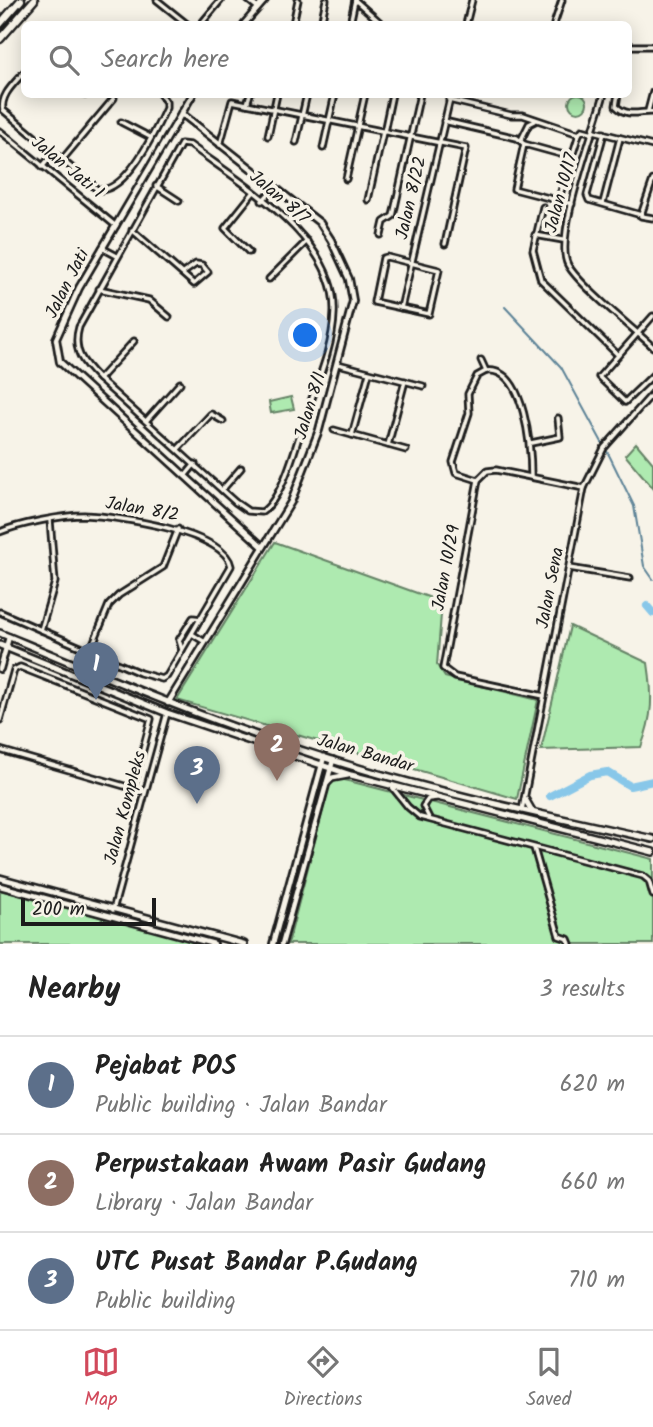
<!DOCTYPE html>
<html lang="en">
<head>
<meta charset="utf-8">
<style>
  body { margin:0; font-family:Kalam,sans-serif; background:#f2f2f2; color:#222 }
  .scale { position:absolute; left:21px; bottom:18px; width:135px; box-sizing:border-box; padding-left:7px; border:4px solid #1c1c1c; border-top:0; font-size:19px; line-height:24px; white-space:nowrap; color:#1c1c1c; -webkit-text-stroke:5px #f7f3e8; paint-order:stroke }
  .you { position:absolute; left:306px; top:336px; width:24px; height:24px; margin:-18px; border:5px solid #fff; border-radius:50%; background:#1a73e8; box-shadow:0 0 0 10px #1a73e833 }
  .badge { display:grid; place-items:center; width:46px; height:46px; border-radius:50%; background:#d1495b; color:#fff; font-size:23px; font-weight:700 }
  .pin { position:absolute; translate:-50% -58px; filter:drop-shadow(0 2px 4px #0008) }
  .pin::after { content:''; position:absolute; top:37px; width:24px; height:21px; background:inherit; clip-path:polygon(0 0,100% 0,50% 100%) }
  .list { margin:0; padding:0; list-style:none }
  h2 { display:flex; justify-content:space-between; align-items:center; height:91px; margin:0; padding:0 28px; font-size:30px }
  h2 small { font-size:23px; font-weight:400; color:#767676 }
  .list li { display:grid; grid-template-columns:46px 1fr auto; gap:21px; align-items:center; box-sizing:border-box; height:98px; padding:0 28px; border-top:2px solid #e0e0e0 }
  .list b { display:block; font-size:26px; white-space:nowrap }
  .list p { margin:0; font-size:23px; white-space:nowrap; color:#767676 }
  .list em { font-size:23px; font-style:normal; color:#767676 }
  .icon { flex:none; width:38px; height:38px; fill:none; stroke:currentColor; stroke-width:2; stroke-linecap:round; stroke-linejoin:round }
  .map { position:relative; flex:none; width:653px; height:944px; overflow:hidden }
  .search { position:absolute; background:#fff; box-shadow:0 4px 18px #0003; left:21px; right:21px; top:21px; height:77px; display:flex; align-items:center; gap:18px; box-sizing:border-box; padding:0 24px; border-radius:10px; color:#767676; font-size:26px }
  .sheet { height:385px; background:#fff }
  nav { display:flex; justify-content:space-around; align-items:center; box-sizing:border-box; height:98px; border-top:2px solid #e0e0e0; background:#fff; font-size:19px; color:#767676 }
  nav a { display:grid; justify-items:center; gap:4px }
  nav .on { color:#d1495b }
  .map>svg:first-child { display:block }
  .green { fill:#aeeab0; stroke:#658366; stroke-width:2 }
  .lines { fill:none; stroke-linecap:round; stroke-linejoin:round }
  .stream { stroke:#5d8397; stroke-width:2 }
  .river { stroke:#88c7e9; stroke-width:8 }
  .minor-casing { stroke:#1c1c1c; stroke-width:9 }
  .tertiary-casing { stroke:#1c1c1c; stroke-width:10 }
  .secondary-casing { stroke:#1c1c1c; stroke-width:10 }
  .primary-casing { stroke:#1c1c1c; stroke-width:11 }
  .minor { stroke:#f7f3e8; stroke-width:3.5 }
  .tertiary { stroke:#f7f3e8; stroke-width:4.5 }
  .secondary { stroke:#f7f3e8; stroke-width:5 }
  .primary { stroke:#f7f3e8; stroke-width:6 }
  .labels { text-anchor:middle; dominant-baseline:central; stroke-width:7; stroke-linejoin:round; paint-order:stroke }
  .street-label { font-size:18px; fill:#1c1c1c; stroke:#f7f3e8 }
</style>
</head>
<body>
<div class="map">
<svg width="653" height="944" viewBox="0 0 653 944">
  <rect width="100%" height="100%" fill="#f7f3e8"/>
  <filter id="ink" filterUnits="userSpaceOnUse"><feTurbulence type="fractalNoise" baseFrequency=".0143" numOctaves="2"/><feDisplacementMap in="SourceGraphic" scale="14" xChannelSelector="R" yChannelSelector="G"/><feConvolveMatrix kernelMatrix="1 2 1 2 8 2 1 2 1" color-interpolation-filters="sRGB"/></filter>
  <g filter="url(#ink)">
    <g class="green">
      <circle cx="578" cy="103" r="9"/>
      <polygon points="291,397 294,409 271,413 269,402"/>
      <polygon points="636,443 653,463 653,488 625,455"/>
      <polygon points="275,542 442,602 437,665 445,677 538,700 517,799 177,700"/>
      <path d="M570 626 648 663C653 696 653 716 641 747L541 750Z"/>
      <polygon points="341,779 653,859 653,944 288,944 330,783"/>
      <polygon points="0,890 202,944 0,944"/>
    </g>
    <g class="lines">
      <polyline class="stream" points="505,307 561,367 610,457 634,506 644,566 653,579"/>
      <g class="river">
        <polyline points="647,606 653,613"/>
        <polyline points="550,796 590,775 607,772 630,786 653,781"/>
      </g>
      <defs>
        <g id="minor">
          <polyline points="157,0 187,24"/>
          <polyline points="248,0 258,8"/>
          <polyline points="355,0 382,24"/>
          <polyline points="201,24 221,0"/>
          <polyline points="293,24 298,0"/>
          <polyline points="321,24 326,0"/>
          <polyline points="350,24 355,0"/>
          <polyline points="466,24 472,0"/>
          <polyline points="554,24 562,0"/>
          <polyline points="628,46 653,46"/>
          <path d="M24 72C15 83 0 95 3 110L98 190C127 192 155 132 166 108V102L160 94"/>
          <path d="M604 94C595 129 553 238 568 265 579 285 634 329 653 347"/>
          <path d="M618 94 616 106C628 118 640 111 653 112"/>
          <polyline points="85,95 85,94"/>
          <polyline points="449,100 511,115 523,115 579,134 582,130 593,133"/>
          <polyline points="247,104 250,94"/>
          <polyline points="648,111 653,92"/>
          <polyline points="444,121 517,138 524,144 571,157"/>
          <polyline points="121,122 150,137"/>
          <polyline points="0,131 116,226"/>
          <polyline points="594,131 653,146"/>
          <polyline points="384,132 392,94"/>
          <polyline points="604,133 587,195 589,200 641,215 653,180"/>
          <polyline points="268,136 277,94"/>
          <polyline points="521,140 529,124 535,121"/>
          <polyline points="296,142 307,94"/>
          <path d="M181 144 190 145C242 184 337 239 334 313 333 350 315 387 304 421 296 445 283 498 262 512L248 511 235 502 99 379C83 363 72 351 79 327Z"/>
          <polyline points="524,144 514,189 572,204"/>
          <polyline points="220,145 232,101 466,148 445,244"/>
          <polyline points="323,148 335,94"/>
          <polyline points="61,161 114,98"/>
          <polyline points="42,167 53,154"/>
          <polyline points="346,179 365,94"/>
          <polyline points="156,186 179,201"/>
          <polyline points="368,200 383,132"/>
          <polyline points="262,201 275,187"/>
          <polyline points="558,201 579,134"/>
          <polyline points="603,203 620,138"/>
          <polyline points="543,207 533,250 541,280 618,355"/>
          <polyline points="641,216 653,218"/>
          <polyline points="132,230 194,284 208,272 202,265 196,264 183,273"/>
          <polyline points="381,235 384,222 393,216 420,94"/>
          <polyline points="535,235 563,240"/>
          <polyline points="102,248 117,256"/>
          <polyline points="249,252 225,228 253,193"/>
          <polygon points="387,257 439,270 429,314 374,302 383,258"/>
          <polyline points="269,279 307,241"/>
          <polyline points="99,289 149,300 169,317"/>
          <polyline points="401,308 451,94"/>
          <polyline points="653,316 599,377 625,402 653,375"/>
          <polyline points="481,360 486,371"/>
          <polyline points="338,364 423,386"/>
          <path d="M486 371C526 366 531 452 531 477"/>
          <polyline points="99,379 134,341"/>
          <polyline points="146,421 180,383"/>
          <polyline points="334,430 406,450"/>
          <polyline points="352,435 369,373"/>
          <polyline points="531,443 560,437 558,418"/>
          <polyline points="388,445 405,381"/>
          <polyline points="178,449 211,414 223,421"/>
          <polyline points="185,476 195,464"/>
          <polyline points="478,480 456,473 453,462 469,413 468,394 477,376 486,371"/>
          <polyline points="222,490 241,468"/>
          <path d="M0 532C18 524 64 515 84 515 114 516 225 531 231 566L167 676 162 679 140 673 0 612"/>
          <polyline points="569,568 630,578"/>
          <polyline points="41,630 55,582 50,520"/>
          <polyline points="192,634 205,642"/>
          <polyline points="182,650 179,640 193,618 201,619"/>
          <polyline points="90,651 109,605 119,595 163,567 178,529"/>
          <polyline points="544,696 455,677 443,668 478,480 487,471 496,470 584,488"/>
          <polyline points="0,720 14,670 20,667 151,719 133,788"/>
          <polyline points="0,750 145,792"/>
          <polyline points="392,787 408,807 420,817 643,876 649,881 653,895"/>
          <polyline points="522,810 584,488 604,448 653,393"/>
          <polyline points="429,818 423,806 428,799 436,798"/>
          <polyline points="534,848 559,936 568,939 570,944"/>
          <polyline points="113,910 167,713"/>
        </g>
        <g id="tertiary">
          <polyline points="244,24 265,0"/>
          <polyline points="193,94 79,288 56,339 60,362 263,547"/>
          <polyline points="0,669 9,637"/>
          <polyline points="168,703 291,502 319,430 353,301 349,279 331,240 320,223 181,113"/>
          <polyline points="0,878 244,944"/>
          <polyline points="0,886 214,944"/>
          <polyline points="273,944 324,757"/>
          <polyline points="282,944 333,760"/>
        </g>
        <g id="secondary">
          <path d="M0 633C103 676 206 720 313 754 424 790 539 814 653 839"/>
          <polyline points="0,645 167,713 351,775 653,852"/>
          <polyline points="327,783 332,778 348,775"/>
          <polyline points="525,799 532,811"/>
        </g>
        <g id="primary">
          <polyline points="0,24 21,0"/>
          <polyline points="0,39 34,0"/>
        </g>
      </defs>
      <use href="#minor" class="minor-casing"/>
      <use href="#tertiary" class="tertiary-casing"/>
      <use href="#secondary" class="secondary-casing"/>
      <use href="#primary" class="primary-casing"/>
      <use href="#minor" class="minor"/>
      <use href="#tertiary" class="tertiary"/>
      <use href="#secondary" class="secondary"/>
      <use href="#primary" class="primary"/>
    </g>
  </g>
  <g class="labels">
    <g class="street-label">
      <text transform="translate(67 168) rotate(39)">Jalan Jati 1</text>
      <text transform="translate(562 193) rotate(-75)">Jalan 10/17</text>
      <text transform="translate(279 198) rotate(40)">Jalan 8/7</text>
      <text transform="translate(412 198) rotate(-77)">Jalan 8/22</text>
      <text transform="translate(68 284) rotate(-63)">Jalan Jati</text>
      <text transform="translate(311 406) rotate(-73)">Jalan 8/1</text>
      <text transform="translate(142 510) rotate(10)">Jalan 8/2</text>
      <text transform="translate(447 568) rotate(-79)">Jalan 10/29</text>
      <text transform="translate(551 588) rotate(-79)">Jalan Sena</text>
      <text transform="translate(365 754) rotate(16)">Jalan Bandar</text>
      <text transform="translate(126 808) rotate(-75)">Jalan Kompleks</text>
    </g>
  </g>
</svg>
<div class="scale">200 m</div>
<div class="you"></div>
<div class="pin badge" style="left:96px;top:700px;background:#5c6f8a">1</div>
<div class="pin badge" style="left:277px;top:781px;background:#8d6e63">2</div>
<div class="pin badge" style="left:197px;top:804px;background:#5c6f8a">3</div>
<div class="search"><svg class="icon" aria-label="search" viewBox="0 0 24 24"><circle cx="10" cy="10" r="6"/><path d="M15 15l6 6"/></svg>Search here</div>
</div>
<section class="sheet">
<h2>Nearby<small>3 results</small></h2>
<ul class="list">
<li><span class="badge" style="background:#5c6f8a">1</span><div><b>Pejabat POS</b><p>Public building · Jalan Bandar</p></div><em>620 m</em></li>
<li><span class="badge" style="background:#8d6e63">2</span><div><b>Perpustakaan Awam Pasir Gudang</b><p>Library · Jalan Bandar</p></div><em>660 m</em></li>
<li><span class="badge" style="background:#5c6f8a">3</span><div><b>UTC Pusat Bandar P.Gudang</b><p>Public building</p></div><em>710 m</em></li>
</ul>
</section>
<nav>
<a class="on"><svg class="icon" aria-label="map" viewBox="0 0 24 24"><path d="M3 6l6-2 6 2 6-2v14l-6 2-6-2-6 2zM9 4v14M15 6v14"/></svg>Map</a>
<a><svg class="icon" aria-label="directions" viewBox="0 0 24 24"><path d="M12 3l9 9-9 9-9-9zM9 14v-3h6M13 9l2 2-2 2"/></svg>Directions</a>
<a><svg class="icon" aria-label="saved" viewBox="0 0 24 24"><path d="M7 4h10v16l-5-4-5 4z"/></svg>Saved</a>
</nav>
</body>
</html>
